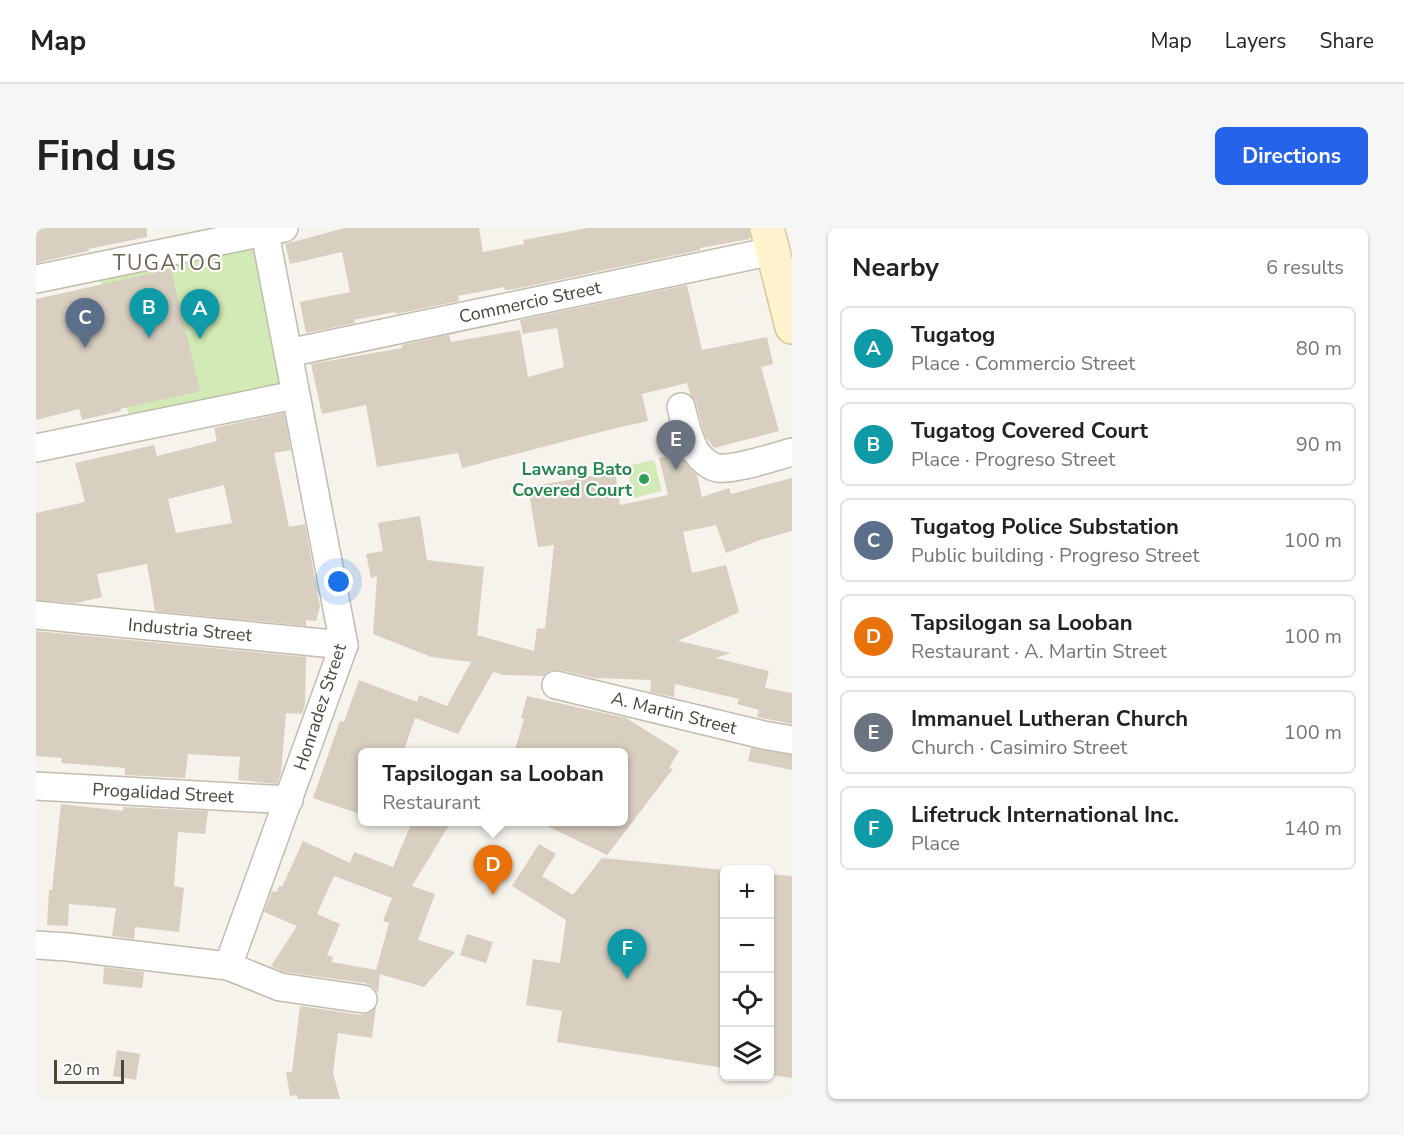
<!DOCTYPE html>
<html lang="en">
<head>
<meta charset="utf-8">
<style>
  body { margin:0; font-family:"Nunito Sans",sans-serif; background:#f6f6f6; color:#222 }
  .controls { position:absolute; right:18px; bottom:18px; display:grid; overflow:hidden; border-radius:9px; box-shadow:0 2px 4px #0004 }
  .controls button { width:54px; height:54px; display:grid; place-items:center; padding:0; border:0; border-bottom:2px solid #e0e0e0; background:#fff; color:#222; font:30px sans-serif }
  .scale { position:absolute; left:18px; bottom:15px; width:70px; box-sizing:border-box; padding-left:6px; border:3px solid #4b4439; border-top:0; font-size:16px; line-height:21px; white-space:nowrap; color:#4b4439; -webkit-text-stroke:4px #fff; paint-order:stroke }
  .you { position:absolute; left:303px; top:354px; width:21px; height:21px; margin:-15px; border:4px solid #fff; border-radius:50%; background:#1a73e8; box-shadow:0 0 0 9px #1a73e833 }
  .badge { display:grid; place-items:center; width:39px; height:39px; border-radius:50%; background:#2563eb; color:#fff; font-size:20px; font-weight:700 }
  .pin { position:absolute; translate:-50% -50px; filter:drop-shadow(0 2px 3px #0008) }
  .pin::after { content:''; position:absolute; top:32px; width:21px; height:18px; background:inherit; clip-path:polygon(0 0,100% 0,50% 100%) }
  .popup { position:absolute; left:322px; top:520px; width:270px; height:78px; box-sizing:border-box; display:grid; place-content:center; border-radius:9px; background:#fff; filter:drop-shadow(0 2px 4px #0005); font-size:20px; white-space:nowrap; color:#767676 }
  .popup b { font-size:22px; color:#222 }
  .popup::after { content:''; position:absolute; left:50%; top:100%; margin-left:-12px; border:12px solid transparent; border-top-color:#fff }
  .list { margin:0; padding:0; list-style:none }
  h2 { display:flex; justify-content:space-between; align-items:center; height:78px; margin:0; padding:0 24px; font-size:26px }
  h2 small { font-size:20px; font-weight:400; color:#767676 }
  .list li { display:grid; grid-template-columns:39px 1fr auto; gap:18px; align-items:center; box-sizing:border-box; height:84px; margin:0 12px 12px; padding:0 12px; border:2px solid #e0e0e0; border-radius:9px }
  .list b { display:block; font-size:22px; white-space:nowrap }
  .list p { margin:0; font-size:20px; white-space:nowrap; color:#767676 }
  .list em { font-size:20px; font-style:normal; color:#767676 }
  .icon { flex:none; width:33px; height:33px; fill:none; stroke:currentColor; stroke-width:2; stroke-linecap:round; stroke-linejoin:round }
  .map { position:relative; flex:none; width:756px; height:871px; overflow:hidden; border-radius:9px }
  header { display:flex; align-items:center; gap:36px; box-sizing:border-box; height:84px; padding:0 30px; background:#fff; border-bottom:2px solid #e0e0e0 }
  header strong { font-size:28px }
  nav { display:flex; gap:33px; margin-inline-start:auto; font-size:21px }
  .intro { display:flex; align-items:center; justify-content:space-between; box-sizing:border-box; height:144px; padding:0 36px }
  h1 { margin:0; font-size:42px }
  .button { padding:15px 27px; border-radius:9px; background:#2563eb; color:#fff; font-size:21px; font-weight:700 }
  main { display:flex; gap:36px; padding:0 36px }
  aside { flex:1; background:#fff; border-radius:9px; box-shadow:0 2px 4px #0004 }
  .map>svg:first-child { display:block }
  .green { fill:#d2eab5 }
  .building { fill:#d8cfc1; fill-rule:evenodd }
  .lines { fill:none; stroke-linecap:round; stroke-linejoin:round }
  .minor-casing { stroke:#c2bbae; stroke-width:30 }
  .secondary-casing { stroke:#d6c79b; stroke-width:36 }
  .minor { stroke:#fff; stroke-width:27 }
  .secondary { stroke:#fff3cd; stroke-width:33 }
  .leisure-dot { fill:#2e9e5b; stroke:#fff; stroke-width:2 }
  .labels { text-anchor:middle; dominant-baseline:central; stroke-width:4.5; stroke-linejoin:round; paint-order:stroke }
  .street-label { font-size:18px; fill:#4b4439; stroke:#fff }
  .leisure-label { font-size:18px; font-weight:bold; fill:#27864d; stroke:#fff; text-anchor:end }
  .quarter-label { font-size:21px; letter-spacing:1.5px; fill:#6e6250; stroke:#fff }
</style>
</head>
<body>
<header>
<strong>Map</strong>
<nav><a>Map</a><a>Layers</a><a>Share</a></nav>
</header>
<div class="intro"><h1>Find us</h1><a class="button">Directions</a></div>
<main>
<div class="map">
<svg width="756" height="871" viewBox="0 0 756 871">
  <rect width="100%" height="100%" fill="#f6f3ec"/>
  <g class="green">
    <polygon points="226,8 255,166 95,198 62,43"/>
    <polygon points="618,232 626,263 597,270 591,238"/>
  </g>
  <g class="building">
    <polygon points="0,0 111,0 111,9 52,21 53,23 0,35"/>
    <polygon points="309,0 443,0 447,24 488,16 487,12 552,0 713,0 714,11 664,20 664,22 479,61 469,62 468,59 422,68 423,73 360,86 359,84 318,92 319,95 270,105 264,74 314,64 306,24 254,36 249,16"/>
    <polygon points="135,41 164,163 84,181 85,183 46,192 43,181 0,192 0,71"/>
    <polygon points="651,57 666,122 731,109 737,136 725,139 743,203 678,220 669,208 660,175 654,166 651,155 606,166 612,193 576,201 426,240 422,225 341,239 330,177 286,186 275,136 366,120 366,117 413,107 415,114 484,102 492,149 528,139 521,100 487,106 484,92"/>
    <path d="M248 185 255 222 238 225 253 299 269 296 284 378 280 393 270 392V398L119 383 111 336 61 346 66 369 40 375 0 372V285L49 274 39 235 118 217 121 228 181 213 178 200ZM188 257 196 295 140 305 132 271Z"/>
    <polygon points="643,225 650,236 661,247 666,269 693,260 695,266 756,250 756,303 724,312 690,325 680,297 647,304 656,345 690,337 703,384 642,413 695,425 679,430 733,443 729,460 756,465 756,496 721,489 723,482 701,476 703,471 639,456 638,469 614,464 615,452 559,450 523,442 515,442 507,448 468,447 457,444 422,506 379,490 367,525 327,525 327,587 277,570 304,493 308,494 323,452 381,474 383,467 411,478 435,434 395,429 337,406 341,348 335,350 330,326 347,323 342,295 384,288 391,332 448,339 441,407 498,423 501,400 509,401 518,317 502,319 492,259 579,244 584,277 632,267 623,230"/>
    <polygon points="0,403 270,429 269,477 266,486 250,485 245,545 241,556 202,552 204,529 152,526 149,550 89,547 89,540 25,535 26,530 0,528"/>
    <polygon points="491,468 590,490 643,523 633,540 637,541 571,627 503,594 588,594 588,525 478,525 488,491 485,490"/>
    <polygon points="715,520 756,527 756,542 712,533"/>
    <polygon points="25,576 87,583 87,579 172,583 169,606 142,604 138,658 148,660 143,704 99,699 98,711 76,708 80,680 33,676 32,698 11,697 13,662 16,662"/>
    <path d="M376 594H415L376 658 399 666 382 712 419 724 388 759 344 746 342 765 337 759 329 755 248 744 235 738 261 698 228 684 236 663 241 664 243 658 246 659 267 613 314 635 318 624 357 639ZM298 648 356 670 347 693 353 695 340 742 296 734 297 729 291 727 304 696 281 686Z"/>
    <polygon points="503,616 520,626 506,648 537,667 566,630 688,642 688,840 521,814 526,783 490,777 497,731 524,735 530,692 476,658"/>
    <polygon points="734,646 756,648 756,850 734,847"/>
    <polygon points="431,706 457,714 450,735 424,727"/>
    <polygon points="68,739 108,744 106,760 67,756"/>
    <polygon points="264,778 325,787 333,785 340,780 336,810 302,805 297,845 304,871 262,871 261,867 254,868 250,844 256,844"/>
    <polygon points="81,822 104,826 100,852 77,848"/>
  </g>
  <g class="lines">
    <defs>
      <g id="minor">
        <polyline points="0,51 248,0"/>
        <polyline points="252,125 737,23"/>
        <path d="M645 179C649 194 652 211 660 224 665 231 674 239 682 240 701 242 737 229 756 224"/>
        <polyline points="0,220 259,167"/>
        <polyline points="0,387 308,417"/>
        <polyline points="520,457 727,507 756,512"/>
        <polyline points="0,558 253,572"/>
        <polyline points="0,717 32,719 192,738 244,759 327,771"/>
        <polyline points="192,738 308,417 228,0"/>
      </g>
      <polyline id="secondary" points="731,0 756,99"/>
    </defs>
    <use href="#minor" class="minor-casing"/>
    <use href="#secondary" class="secondary-casing"/>
    <use href="#minor" class="minor"/>
    <use href="#secondary" class="secondary"/>
  </g>
  <circle class="leisure-dot" cx="608" cy="251" r="6"/>
  <g class="labels">
    <g class="street-label">
      <text transform="translate(494 74) rotate(-12)">Commercio Street</text>
      <text transform="translate(154 402) rotate(5)">Industria Street</text>
      <text transform="translate(284 479) rotate(-72)">Honradez Street</text>
      <text transform="translate(638 485) rotate(14)">A. Martin Street</text>
      <text transform="translate(127 565) rotate(3)">Progalidad Street</text>
    </g>
    <g class="leisure-label">
      <text x="596" y="241">Lawang Bato<tspan x="596" dy="21">Covered Court</tspan></text>
    </g>
    <g class="quarter-label">
      <text x="132" y="35">TUGATOG</text>
    </g>
  </g>
</svg>
<div class="controls">
<button>+</button>
<button>−</button>
<button><svg class="icon" aria-label="locate" viewBox="0 0 24 24"><circle cx="12" cy="12" r="6"/><path d="M12 2v4M12 18v4M2 12h4M18 12h4"/></svg></button>
<button><svg class="icon" aria-label="layers" viewBox="0 0 24 24"><path d="M12 4l9 5-9 5-9-5zM3 14l9 5 9-5"/></svg></button>
</div>
<div class="scale">20 m</div>
<div class="you"></div>
<div class="pin badge" style="left:164px;top:111px;background:#0f9aa8">A</div>
<div class="pin badge" style="left:113px;top:110px;background:#0f9aa8">B</div>
<div class="pin badge" style="left:49px;top:120px;background:#5c6f8a">C</div>
<div class="pin badge" style="left:457px;top:667px;background:#e8710a">D</div>
<div class="popup"><b>Tapsilogan sa Looban</b>Restaurant</div>
<div class="pin badge" style="left:640px;top:242px;background:#6b7280">E</div>
<div class="pin badge" style="left:591px;top:751px;background:#0f9aa8">F</div>
</div>
<aside>
<h2>Nearby<small>6 results</small></h2>
<ul class="list">
<li><span class="badge" style="background:#0f9aa8">A</span><div><b>Tugatog</b><p>Place · Commercio Street</p></div><em>80 m</em></li>
<li><span class="badge" style="background:#0f9aa8">B</span><div><b>Tugatog Covered Court</b><p>Place · Progreso Street</p></div><em>90 m</em></li>
<li><span class="badge" style="background:#5c6f8a">C</span><div><b>Tugatog Police Substation</b><p>Public building · Progreso Street</p></div><em>100 m</em></li>
<li><span class="badge" style="background:#e8710a">D</span><div><b>Tapsilogan sa Looban</b><p>Restaurant · A. Martin Street</p></div><em>100 m</em></li>
<li><span class="badge" style="background:#6b7280">E</span><div><b>Immanuel Lutheran Church</b><p>Church · Casimiro Street</p></div><em>100 m</em></li>
<li><span class="badge" style="background:#0f9aa8">F</span><div><b>Lifetruck International Inc.</b><p>Place</p></div><em>140 m</em></li>
</ul>
</aside>
</main>
</body>
</html>
